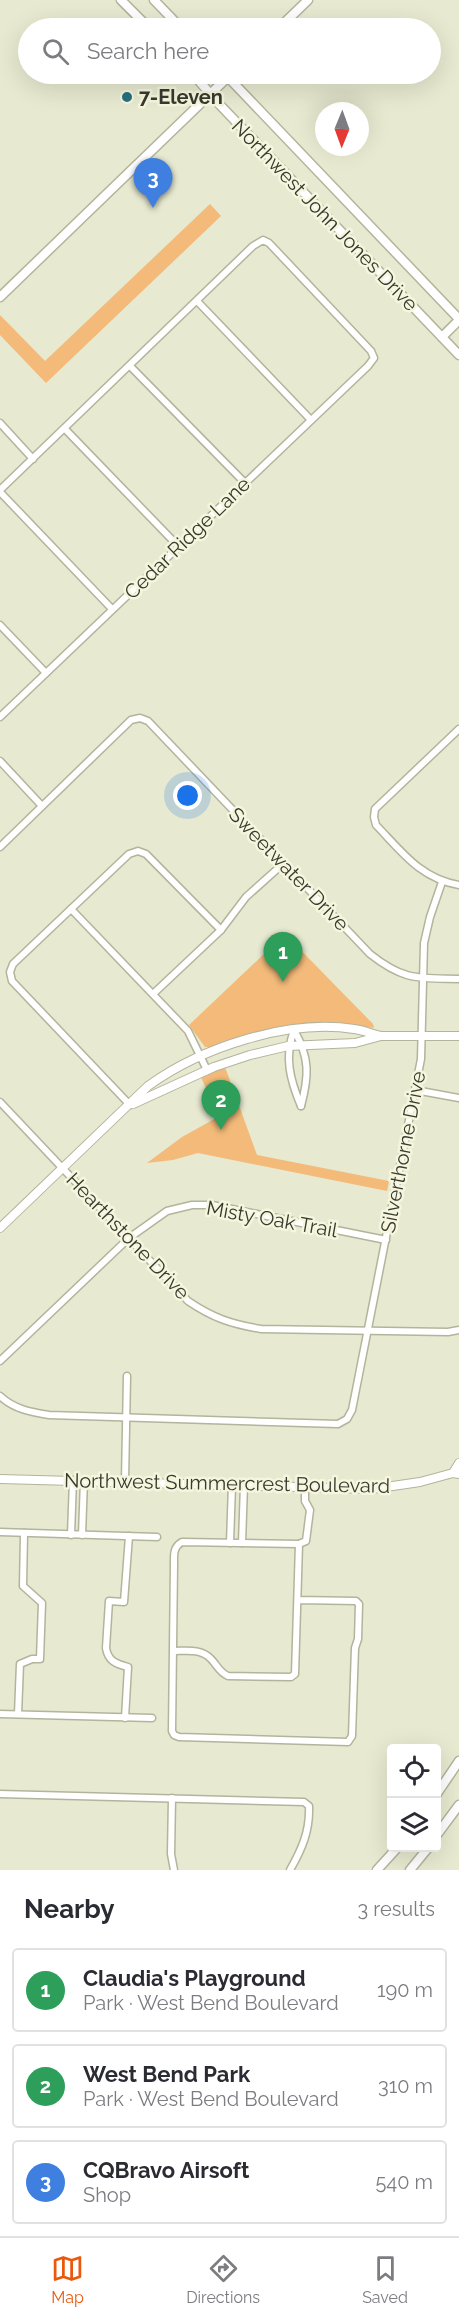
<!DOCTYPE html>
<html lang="en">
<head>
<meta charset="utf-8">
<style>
  body { margin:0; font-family:Raleway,sans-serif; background:#f2f2f3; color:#2b2b33 }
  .controls { position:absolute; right:18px; bottom:18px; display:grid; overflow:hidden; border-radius:6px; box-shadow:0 6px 24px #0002 }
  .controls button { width:54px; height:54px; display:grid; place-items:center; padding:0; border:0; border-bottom:2px solid #e1e1e2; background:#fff; color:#2b2b33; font:30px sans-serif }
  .compass { position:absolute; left:315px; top:102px; width:54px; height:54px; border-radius:50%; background:#fff; box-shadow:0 6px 24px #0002; rotate:181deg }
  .you { position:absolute; left:188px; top:796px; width:21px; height:21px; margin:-15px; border:4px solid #fff; border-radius:50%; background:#1a73e8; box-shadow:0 0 0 9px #1a73e833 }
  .badge { display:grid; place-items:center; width:39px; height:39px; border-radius:50%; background:#ea580c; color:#fff; font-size:20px; font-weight:700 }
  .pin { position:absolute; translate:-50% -50px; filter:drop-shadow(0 2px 3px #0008) }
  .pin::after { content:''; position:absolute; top:32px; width:21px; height:18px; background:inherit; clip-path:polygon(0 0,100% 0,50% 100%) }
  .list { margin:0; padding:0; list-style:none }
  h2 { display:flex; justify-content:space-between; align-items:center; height:78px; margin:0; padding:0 24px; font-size:26px }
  h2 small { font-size:20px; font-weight:400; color:#7c7c81 }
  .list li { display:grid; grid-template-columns:39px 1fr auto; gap:18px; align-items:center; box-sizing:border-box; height:84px; margin:0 12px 12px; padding:0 12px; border:2px solid #e1e1e2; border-radius:6px }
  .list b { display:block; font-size:22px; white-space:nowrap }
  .list p { margin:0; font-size:20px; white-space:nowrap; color:#7c7c81 }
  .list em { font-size:20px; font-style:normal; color:#7c7c81 }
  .icon { flex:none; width:33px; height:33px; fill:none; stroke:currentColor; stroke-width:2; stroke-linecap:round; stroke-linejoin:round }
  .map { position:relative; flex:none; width:459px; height:1870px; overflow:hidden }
  .search { position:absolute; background:#fff; box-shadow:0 6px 24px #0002; left:18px; right:18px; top:18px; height:66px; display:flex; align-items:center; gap:15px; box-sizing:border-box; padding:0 21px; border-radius:33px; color:#7c7c81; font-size:22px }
  .sheet { height:366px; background:#fff }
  nav { display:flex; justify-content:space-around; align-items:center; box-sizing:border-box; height:84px; border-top:2px solid #e1e1e2; background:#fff; font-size:16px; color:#7c7c81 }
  nav a { display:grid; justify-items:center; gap:3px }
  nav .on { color:#ea580c }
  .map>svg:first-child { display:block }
  .green { fill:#f3ba7a }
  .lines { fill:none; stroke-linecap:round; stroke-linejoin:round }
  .minor-casing { stroke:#b3b49c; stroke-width:9 }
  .tertiary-casing { stroke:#b3b49c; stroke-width:10 }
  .secondary-casing { stroke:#b3b49c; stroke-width:11 }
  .minor { stroke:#fff; stroke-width:6 }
  .tertiary { stroke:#fff; stroke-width:8 }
  .secondary { stroke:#fff; stroke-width:8 }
  .poi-dot { fill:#286f7c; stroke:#f5f6dd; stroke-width:2 }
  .labels { text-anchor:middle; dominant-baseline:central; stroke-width:5; stroke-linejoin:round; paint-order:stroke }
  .poi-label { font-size:20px; font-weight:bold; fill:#393930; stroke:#f5f6dd; text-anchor:start }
  .street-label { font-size:20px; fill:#393930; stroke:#f5f6dd }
</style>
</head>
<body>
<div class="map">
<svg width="459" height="1870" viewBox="0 0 459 1870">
  <rect width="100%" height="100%" fill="#e7e9d0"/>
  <g class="green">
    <polygon points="210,204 221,216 46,383 0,335 0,315 45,361"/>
    <polygon points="282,931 373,1024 374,1028 349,1025 236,1039 211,1047 205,1047 189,1025 266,952"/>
    <polygon points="225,1067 257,1155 389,1181 387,1191 198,1153 173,1160 147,1163 182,1137 218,1117 201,1077"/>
  </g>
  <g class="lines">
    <defs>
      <g id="minor">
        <polyline points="197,301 311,420"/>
        <polyline points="130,366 245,483"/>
        <polyline points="0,423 33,459"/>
        <polyline points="65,429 179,547"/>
        <polyline points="0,490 253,246 263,240 269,243 371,351 374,358 368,366 0,717"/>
        <polyline points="0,492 112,609"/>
        <polyline points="0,625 46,673"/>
        <path d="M459 729 375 809 374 817 376 825C402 852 421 879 459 885"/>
        <polyline points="0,761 42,806"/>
        <path d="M0 847 131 720 140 718 148 721 370 954C404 981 418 978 459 979"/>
        <polyline points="71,909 188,1031 207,1070"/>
        <polyline points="153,994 221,930 246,897 284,863"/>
        <path d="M294 1030C284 1057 290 1080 301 1106"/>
        <path d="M294 1030C310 1058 309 1076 301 1106"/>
        <polyline points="415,1090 459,1098"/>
        <path d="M0 1102 188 1301C213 1318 231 1324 261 1329L448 1332 459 1330"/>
        <polyline points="130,1105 12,981 10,972 13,964 129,854 138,851 146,854 221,930"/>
        <polyline points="0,1361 129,1238 167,1211 192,1205 212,1205 386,1240"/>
        <path d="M0 1396C14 1409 30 1412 49 1415L338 1424 347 1419 352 1410 421 1059 424 943 430 917 442 882"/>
        <polyline points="125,1481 127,1376"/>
        <polyline points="0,1532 157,1537"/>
        <polyline points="71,1535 73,1480"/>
        <polyline points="82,1535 84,1480"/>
        <polyline points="230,1543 232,1485"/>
        <polyline points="242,1543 244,1485"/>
        <polyline points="299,1544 306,1541 310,1510 305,1501 305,1487"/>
        <path d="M173 1651C186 1651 201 1648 211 1659 217 1665 219 1672 228 1676L291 1677 295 1674 299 1544 182 1542C173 1547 174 1555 174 1564L172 1731 174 1735 179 1737 348 1742 352 1736 355 1648 358 1639 359 1604 356 1601 299 1600"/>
        <polyline points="0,1714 152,1718"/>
        <polyline points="18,1714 20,1664 32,1659 40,1659 42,1603 23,1586 24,1533"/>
        <path d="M125 1718 128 1667C116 1664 108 1661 106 1648L109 1601 124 1602 129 1536"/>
        <path d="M0 1794 304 1802 309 1806C310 1831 302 1849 290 1870"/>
        <polyline points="172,1798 171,1854 174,1870"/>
      </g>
      <g id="tertiary">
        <polyline points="133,1104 214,1067 250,1055 288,1046 355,1043 381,1036 459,1036"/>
        <path d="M0 1228 148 1086C202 1047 288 1019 354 1029 363 1030 372 1034 381 1036"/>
        <polyline points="453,1473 459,1463"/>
        <polyline points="0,1479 372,1489 420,1482 453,1473 459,1474"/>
      </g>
      <g id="secondary">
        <polyline points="121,0 149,28"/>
        <polyline points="154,0 181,28"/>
        <polyline points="279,28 308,0"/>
        <polyline points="193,74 220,105 459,355"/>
        <polyline points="225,74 459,319"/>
        <polyline points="0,297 231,74"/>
        <polyline points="442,337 459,320"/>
        <polyline points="436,1795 459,1761"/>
        <polyline points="436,1836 459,1805"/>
        <polyline points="377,1870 397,1848"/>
        <polyline points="410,1870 428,1848"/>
      </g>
    </defs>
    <use href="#minor" class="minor-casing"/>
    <use href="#tertiary" class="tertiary-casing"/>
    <use href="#secondary" class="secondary-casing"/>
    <use href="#minor" class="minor"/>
    <use href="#tertiary" class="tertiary"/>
    <use href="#secondary" class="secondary"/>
  </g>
  <circle class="poi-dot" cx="127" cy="97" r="6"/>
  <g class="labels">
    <g class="poi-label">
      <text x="139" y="97">7-Eleven</text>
    </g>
    <g class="street-label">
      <text transform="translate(325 215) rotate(46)">Northwest John Jones Drive</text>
      <text transform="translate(187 538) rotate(-44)">Cedar Ridge Lane</text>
      <text transform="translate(289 869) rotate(46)">Sweetwater Drive</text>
      <text transform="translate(403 1152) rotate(-79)">Silverthorne Drive</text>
      <text transform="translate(272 1219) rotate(10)">Misty Oak Trail</text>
      <text transform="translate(128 1236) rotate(46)">Hearthstone Drive</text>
      <text transform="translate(227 1483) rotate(1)">Northwest Summercrest Boulevard</text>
    </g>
  </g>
</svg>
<div class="controls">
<button><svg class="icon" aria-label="locate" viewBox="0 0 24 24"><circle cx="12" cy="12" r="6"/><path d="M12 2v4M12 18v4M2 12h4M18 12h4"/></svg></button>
<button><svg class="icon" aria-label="layers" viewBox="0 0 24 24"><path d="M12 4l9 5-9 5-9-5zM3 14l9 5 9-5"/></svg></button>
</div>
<svg class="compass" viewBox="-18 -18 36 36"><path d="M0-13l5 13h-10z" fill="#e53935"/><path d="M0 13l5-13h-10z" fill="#7c7c81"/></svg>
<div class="you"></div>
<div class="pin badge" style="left:283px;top:982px;background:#2e9e5b">1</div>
<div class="pin badge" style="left:221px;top:1130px;background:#2e9e5b">2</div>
<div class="pin badge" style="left:153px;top:208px;background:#3f7fe0">3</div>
<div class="search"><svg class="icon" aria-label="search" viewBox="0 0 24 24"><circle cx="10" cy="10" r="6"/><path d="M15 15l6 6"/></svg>Search here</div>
</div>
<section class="sheet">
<h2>Nearby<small>3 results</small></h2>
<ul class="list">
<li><span class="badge" style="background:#2e9e5b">1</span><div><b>Claudia's Playground</b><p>Park · West Bend Boulevard</p></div><em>190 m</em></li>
<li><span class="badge" style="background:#2e9e5b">2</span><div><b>West Bend Park</b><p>Park · West Bend Boulevard</p></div><em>310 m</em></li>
<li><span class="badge" style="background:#3f7fe0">3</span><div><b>CQBravo Airsoft</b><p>Shop</p></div><em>540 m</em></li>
</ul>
</section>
<nav>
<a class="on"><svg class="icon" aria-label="map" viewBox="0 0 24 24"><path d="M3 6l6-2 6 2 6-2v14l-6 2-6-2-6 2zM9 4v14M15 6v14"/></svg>Map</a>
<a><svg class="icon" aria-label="directions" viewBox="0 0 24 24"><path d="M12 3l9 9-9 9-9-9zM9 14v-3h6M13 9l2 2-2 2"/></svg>Directions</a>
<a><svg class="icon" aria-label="saved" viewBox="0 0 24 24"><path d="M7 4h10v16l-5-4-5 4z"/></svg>Saved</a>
</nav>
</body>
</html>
